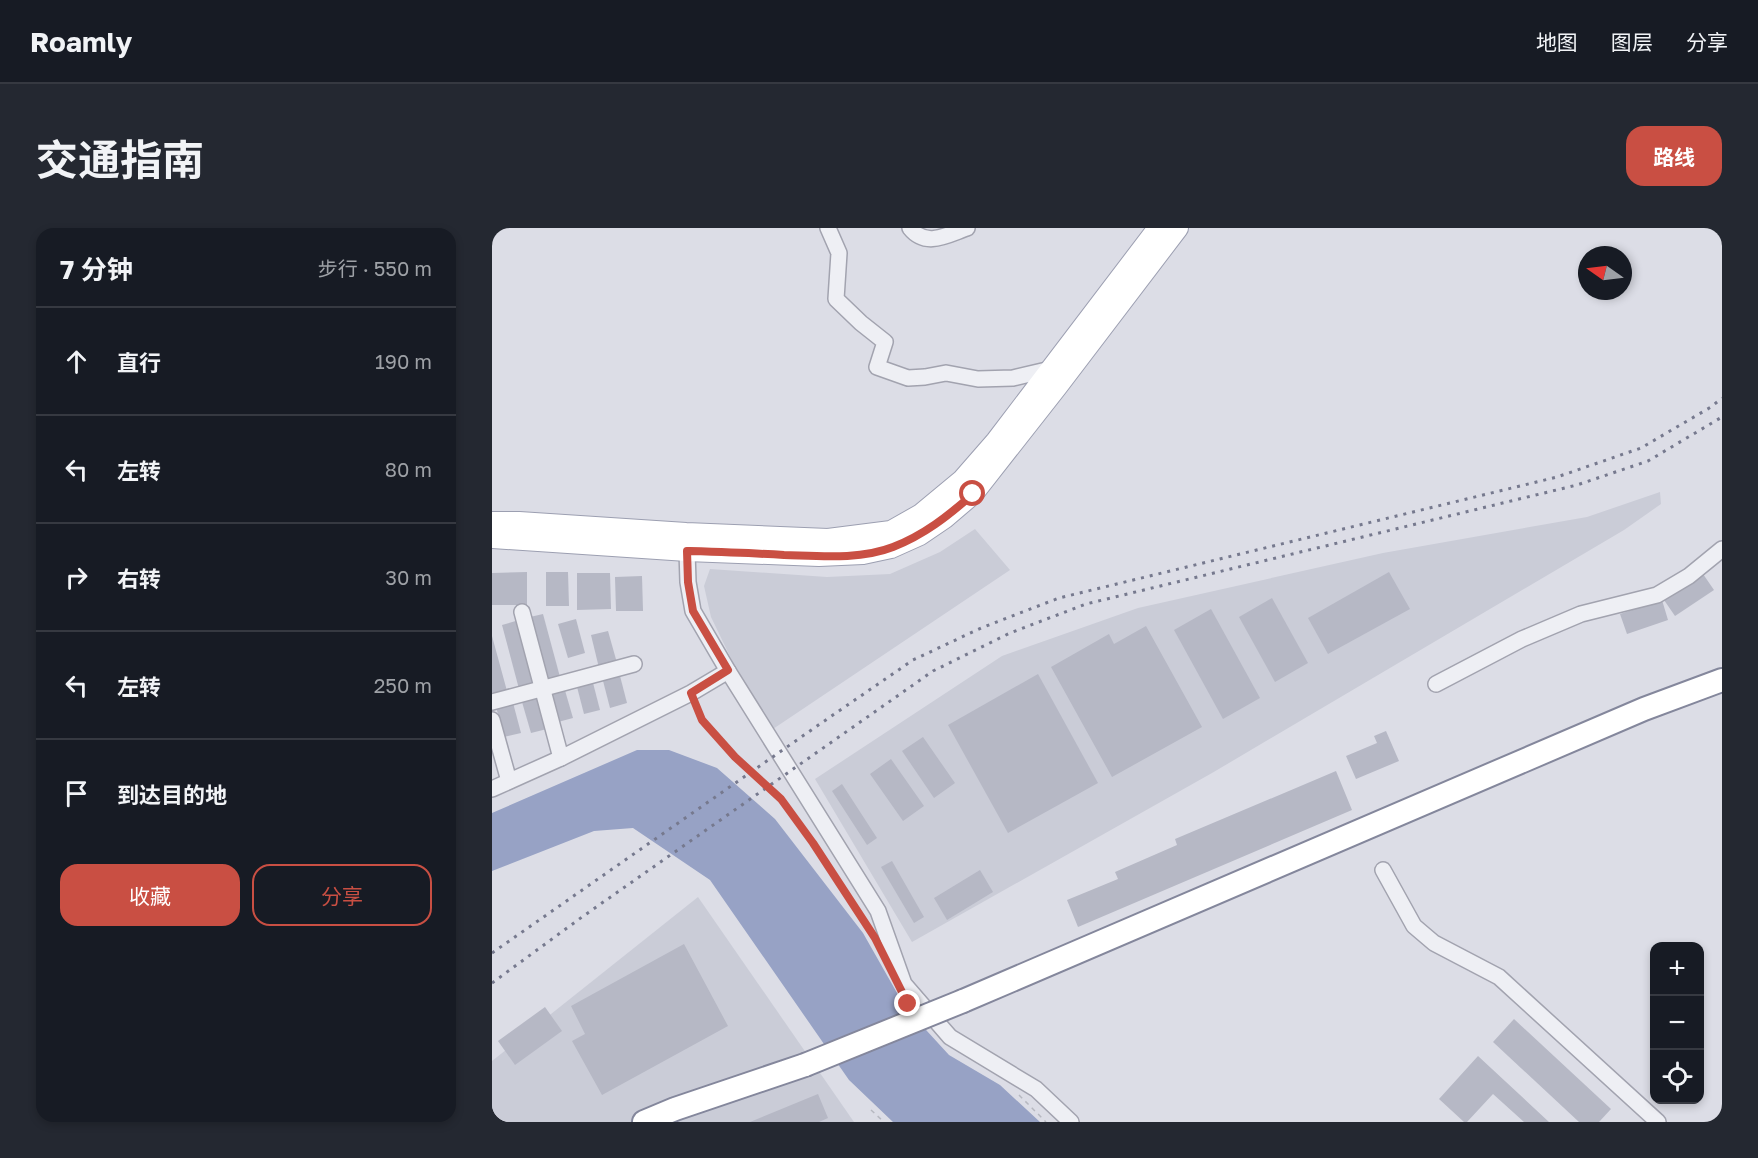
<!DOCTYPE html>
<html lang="zh">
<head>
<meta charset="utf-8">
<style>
  body { margin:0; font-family:"Golos Text","Noto Sans SC",sans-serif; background:#242831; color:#f1f3f6 }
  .controls { position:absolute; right:18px; bottom:18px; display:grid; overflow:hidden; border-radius:12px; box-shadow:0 3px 9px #0003 }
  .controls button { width:54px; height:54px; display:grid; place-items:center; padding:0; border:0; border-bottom:2px solid #363941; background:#171b24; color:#f1f3f6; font:30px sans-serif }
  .compass { position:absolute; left:1086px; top:18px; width:54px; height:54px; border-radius:50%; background:#171b24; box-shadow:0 3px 9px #0003; rotate:284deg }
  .stop { position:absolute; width:18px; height:18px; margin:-14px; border:4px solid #c94f43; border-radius:50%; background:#fff }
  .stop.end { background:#c94f43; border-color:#fff; box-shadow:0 2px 6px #0008 }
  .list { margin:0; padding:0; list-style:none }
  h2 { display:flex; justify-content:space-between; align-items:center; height:78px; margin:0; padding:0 24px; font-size:26px }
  h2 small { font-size:20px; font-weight:400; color:#9ea1a6 }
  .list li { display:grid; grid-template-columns:39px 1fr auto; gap:18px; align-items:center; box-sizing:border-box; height:108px; padding:0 24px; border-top:2px solid #363941 }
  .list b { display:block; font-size:22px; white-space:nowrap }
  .list em { font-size:20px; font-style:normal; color:#9ea1a6 }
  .actions { display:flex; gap:12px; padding:18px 24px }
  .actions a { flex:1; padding:14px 0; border:2px solid #c94f43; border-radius:18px; text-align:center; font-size:21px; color:#c94f43 }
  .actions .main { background:#c94f43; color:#fff }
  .icon { flex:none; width:33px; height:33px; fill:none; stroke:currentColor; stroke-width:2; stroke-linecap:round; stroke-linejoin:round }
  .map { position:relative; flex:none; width:1230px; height:894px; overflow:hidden; border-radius:18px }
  header { display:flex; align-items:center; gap:36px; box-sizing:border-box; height:84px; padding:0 30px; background:#171b24; border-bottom:2px solid #363941 }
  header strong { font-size:28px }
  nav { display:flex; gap:33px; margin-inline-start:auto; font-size:21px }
  .intro { display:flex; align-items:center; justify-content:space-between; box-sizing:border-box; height:144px; padding:0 36px }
  h1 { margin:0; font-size:42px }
  .button { padding:15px 27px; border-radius:18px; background:#c94f43; color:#fff; font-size:21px; font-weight:700 }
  main { display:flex; gap:36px; padding:0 36px }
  aside { flex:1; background:#171b24; border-radius:18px; box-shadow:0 3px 9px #0003 }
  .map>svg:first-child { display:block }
  .built { fill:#caccd7 }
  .water { fill:#97a2c5 }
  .building { fill:#b6b8c5 }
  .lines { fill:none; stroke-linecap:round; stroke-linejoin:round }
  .minor-casing { stroke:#a2a3af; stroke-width:18 }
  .major-casing { stroke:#9c9fb1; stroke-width:22 }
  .highway-casing { stroke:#84879c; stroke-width:26 }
  .path { stroke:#b6b8c0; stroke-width:1.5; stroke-dasharray:4.5 4.5; stroke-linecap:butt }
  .minor { stroke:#eeeff4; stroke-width:15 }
  .major { stroke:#fff; stroke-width:20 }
  .highway { stroke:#fff; stroke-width:22 }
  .rail { stroke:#76798e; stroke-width:3; stroke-dasharray:3 6; stroke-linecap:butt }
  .highway-bridge-casing { stroke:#84879c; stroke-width:26; stroke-linecap:butt }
  .highway-bridge { stroke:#fff; stroke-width:22 }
  .route { stroke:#c94f43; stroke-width:8 }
</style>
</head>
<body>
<header>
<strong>Roamly</strong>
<nav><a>地图</a><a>图层</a><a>分享</a></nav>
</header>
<div class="intro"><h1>交通指南</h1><a class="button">路线</a></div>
<main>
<aside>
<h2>7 分钟<small>步行 · 550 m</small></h2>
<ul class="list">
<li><svg class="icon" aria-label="ahead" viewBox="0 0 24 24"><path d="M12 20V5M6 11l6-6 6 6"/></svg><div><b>直行</b></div><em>190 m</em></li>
<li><svg class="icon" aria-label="left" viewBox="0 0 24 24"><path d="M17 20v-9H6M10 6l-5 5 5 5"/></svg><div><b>左转</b></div><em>80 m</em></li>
<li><svg class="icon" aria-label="right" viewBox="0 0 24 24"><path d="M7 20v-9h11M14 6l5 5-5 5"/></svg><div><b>右转</b></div><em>30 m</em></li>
<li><svg class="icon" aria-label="left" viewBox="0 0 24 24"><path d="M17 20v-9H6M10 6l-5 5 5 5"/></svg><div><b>左转</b></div><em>250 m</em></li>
<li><svg class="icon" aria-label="arrive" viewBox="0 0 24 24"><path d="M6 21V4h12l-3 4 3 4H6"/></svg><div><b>到达目的地</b></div></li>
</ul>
<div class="actions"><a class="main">收藏</a><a>分享</a></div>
</aside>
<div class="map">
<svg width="1230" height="894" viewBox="0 0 1230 894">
  <rect width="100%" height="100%" fill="#dcdde6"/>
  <g class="built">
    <polygon points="1168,264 1169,276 1132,302 720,545 420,714 323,551 510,428 646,380 891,325 1095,289"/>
    <polygon points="483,301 518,342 275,505 219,389 212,358 218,341 335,349 398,346 448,324"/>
    <polygon points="206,669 362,894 0,894 0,833"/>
  </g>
  <polygon class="water" points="145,522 177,522 225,540 283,591 371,705 413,779 457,827 508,857 548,894 401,894 357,852 218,652 141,600 102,603 0,643 0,585"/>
  <g class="building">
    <polygon points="35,344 35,377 0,377 0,345"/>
    <polygon points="54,344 76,344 77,378 54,378"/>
    <polygon points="897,344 918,381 836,426 816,390"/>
    <polygon points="85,345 118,345 119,381 85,382"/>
    <polygon points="1211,346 1222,362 1183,388 1172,372"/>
    <polygon points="150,348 151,383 124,383 123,349"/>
    <polygon points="780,370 816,435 783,454 747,389"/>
    <polygon points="1170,372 1176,392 1135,406 1128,386"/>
    <polygon points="719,381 768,470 731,491 682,402"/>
    <polygon points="51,386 68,449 55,453 38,389"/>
    <polygon points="84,391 93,425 76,430 66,396"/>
    <polygon points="27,392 44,456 27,461 10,397"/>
    <polygon points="654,398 710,499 620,549 559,439 617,406 622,416"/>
    <polygon points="116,403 125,435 107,440 99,407"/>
    <polygon points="0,408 15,463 1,467 0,464"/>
    <polygon points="127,444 135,475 118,480 110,449"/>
    <polygon points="546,446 606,555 516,605 456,497"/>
    <polygon points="100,451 108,482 92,486 84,455"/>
    <polygon points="72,459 81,490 66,494 57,463"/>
    <polygon points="47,470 55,501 39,505 30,474"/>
    <polygon points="20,471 29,505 12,509 3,475"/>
    <polygon points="894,503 907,533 864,551 854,528 885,515 882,508"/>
    <polygon points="431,509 463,555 442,570 410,523"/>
    <polygon points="399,531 432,578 411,593 378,546"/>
    <polygon points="844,543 860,582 586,699 575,672 626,651 623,644 685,617 683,611"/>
    <polygon points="350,556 385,610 375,617 340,563"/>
    <polygon points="400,633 432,689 422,695 389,639"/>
    <polygon points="488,642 501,664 455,692 442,670"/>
    <polygon points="192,716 236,798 110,867 80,813 93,806 79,778"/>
    <polygon points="53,779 70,803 23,837 6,813"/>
    <polygon points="1022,791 1119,881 1107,894 1087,894 1001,814"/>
    <polygon points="986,828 1057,894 1032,894 1001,866 975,894 972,894 947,871"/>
    <polygon points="326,866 336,890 327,894 258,894"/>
  </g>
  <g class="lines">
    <defs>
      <g id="minor">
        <polyline points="336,0 347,25 344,71 369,95 393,114 385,139 416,150 433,149 454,145 486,151 521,150 559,141"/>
        <path d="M418 0C434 20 455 7 475 0"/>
        <polyline points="195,323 196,354 201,383 236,443 386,683 412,756 458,809 544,861 579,894"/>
        <polyline points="30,384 69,530"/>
        <polyline points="944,456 1030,411 1089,386 1165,367 1197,348 1230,321"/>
        <polyline points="0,474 142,436"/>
        <polyline points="0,492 17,553"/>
        <polyline points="0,561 69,530 199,465 236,443"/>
        <polyline points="891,642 922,698 942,715 1007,749 1166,894"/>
      </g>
      <g id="major">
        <polyline points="0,294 27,294 194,305 336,311 399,303 429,286 470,252 504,213 666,0"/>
        <polyline points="0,310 195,323 327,328 371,326 399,320 428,307 453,290 481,266 565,159 686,0"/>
      </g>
      <g id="highway">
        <polyline points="471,773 1152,481 1230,452"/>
        <polyline points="152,894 183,881 313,837"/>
      </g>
    </defs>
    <use href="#minor" class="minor-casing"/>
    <use href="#major" class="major-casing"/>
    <use href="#highway" class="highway-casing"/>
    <g class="path">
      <polyline points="203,477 210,492 243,529 289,571 321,615 379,704"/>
      <polyline points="527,867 554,894"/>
      <polyline points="379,882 392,894"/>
    </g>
    <use href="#minor" class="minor"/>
    <use href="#major" class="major"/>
    <use href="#highway" class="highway"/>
    <g class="rail">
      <polyline points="0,725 325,498 421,432 489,400 567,370 1065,249 1149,220 1219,179 1230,170"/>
      <polyline points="0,755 90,689 441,443 518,405 594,376 1085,257 1156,233 1230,189"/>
    </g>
    <defs>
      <polyline id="highway-bridge" points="313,837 471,773"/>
    </defs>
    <use href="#highway-bridge" class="highway-bridge-casing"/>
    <use href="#highway-bridge" class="highway-bridge"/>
  </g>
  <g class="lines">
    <path class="route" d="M416 776 383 710 321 615 289 571 243 529 210 492 199 465 236 442 201 383 196 354 195 323C227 324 260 325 292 327 327 328 368 332 401 319 432 307 456 288 481 266"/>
  </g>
</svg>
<div class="controls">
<button>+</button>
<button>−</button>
<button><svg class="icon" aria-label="locate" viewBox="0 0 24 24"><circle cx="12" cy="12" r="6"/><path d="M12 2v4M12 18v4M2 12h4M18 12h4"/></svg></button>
</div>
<svg class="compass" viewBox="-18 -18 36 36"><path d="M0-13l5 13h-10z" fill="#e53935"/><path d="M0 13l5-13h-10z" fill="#9ea1a6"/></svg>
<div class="stop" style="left:481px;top:266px"></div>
<div class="stop end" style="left:416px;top:776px"></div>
</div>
</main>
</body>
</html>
